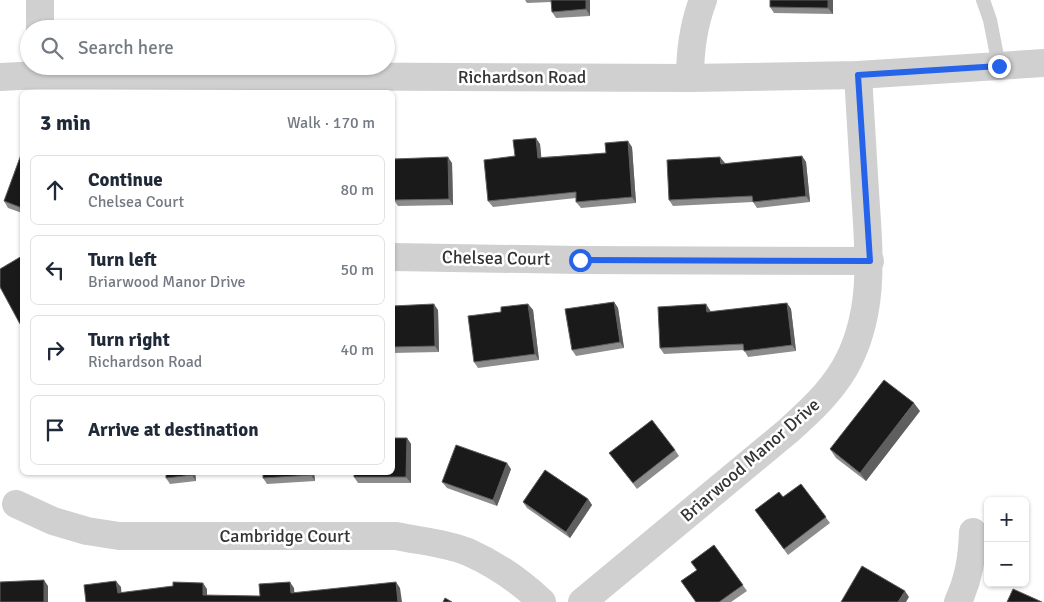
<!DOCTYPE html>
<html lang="en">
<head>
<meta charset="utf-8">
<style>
  body { margin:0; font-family:Signika,sans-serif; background:#f6f6f7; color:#1f2937 }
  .controls { position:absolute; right:15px; bottom:15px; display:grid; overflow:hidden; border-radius:8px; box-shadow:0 1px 4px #0004 }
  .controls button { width:45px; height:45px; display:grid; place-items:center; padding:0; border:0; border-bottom:1px solid #e0e1e3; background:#fff; color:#1f2937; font:25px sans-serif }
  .stop { position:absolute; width:15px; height:15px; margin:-11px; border:4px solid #2563eb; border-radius:50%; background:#fff }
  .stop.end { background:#2563eb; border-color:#fff; box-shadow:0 1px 5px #0008 }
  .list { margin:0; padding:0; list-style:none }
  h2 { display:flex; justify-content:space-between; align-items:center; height:65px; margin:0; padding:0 20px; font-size:21px }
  h2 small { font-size:16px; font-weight:400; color:#747a83 }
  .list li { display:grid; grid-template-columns:32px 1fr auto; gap:15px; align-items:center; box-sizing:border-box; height:70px; margin:0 10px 10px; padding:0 10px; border:1px solid #e0e1e3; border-radius:8px }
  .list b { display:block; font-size:19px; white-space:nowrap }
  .list p { margin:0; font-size:16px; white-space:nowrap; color:#747a83 }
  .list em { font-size:16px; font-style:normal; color:#747a83 }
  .icon { flex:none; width:28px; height:28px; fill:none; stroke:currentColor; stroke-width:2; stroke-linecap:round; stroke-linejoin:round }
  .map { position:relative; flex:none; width:1044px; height:602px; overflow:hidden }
  .search { position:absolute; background:#fff; box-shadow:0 1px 4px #0004; left:20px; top:20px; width:375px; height:55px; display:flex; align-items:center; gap:12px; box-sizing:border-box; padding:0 18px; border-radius:28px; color:#747a83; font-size:19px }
  .panel { position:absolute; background:#fff; box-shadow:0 1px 4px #0004; left:20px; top:90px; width:375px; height:385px; border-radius:8px }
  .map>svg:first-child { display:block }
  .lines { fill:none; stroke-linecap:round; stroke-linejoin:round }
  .service { stroke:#d0d0d0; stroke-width:14 }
  .minor { stroke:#d0d0d0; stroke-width:28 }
  .tertiary { stroke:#d0d0d0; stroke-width:28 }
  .wall { fill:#8c8c8c }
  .shaded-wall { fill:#5f5f5f }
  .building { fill:#1a1a1a; stroke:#5f5f5f }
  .route { stroke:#2563eb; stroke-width:6 }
  .labels { text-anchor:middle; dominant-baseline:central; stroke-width:5; stroke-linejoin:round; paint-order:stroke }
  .street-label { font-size:18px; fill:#333; stroke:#fff }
</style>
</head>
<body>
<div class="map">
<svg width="1044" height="602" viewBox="0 0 1044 602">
  <rect width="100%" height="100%" fill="#fff"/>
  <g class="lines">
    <polyline class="service" points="983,0 990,20 999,66"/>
    <g class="minor">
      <polyline points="40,29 40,0"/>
      <path d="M690 78C690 51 693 26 703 0"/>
      <polyline points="392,257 580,260 870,261"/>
      <path d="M16 504 53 521 87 531 119 536H396C420 541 446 543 468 552 495 564 521 582 542 602"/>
      <path d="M582 602 788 431C809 412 829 394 844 369 876 314 869 252 865 192 863 153 860 114 858 75"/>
      <path d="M958 602C969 578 972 558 973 532"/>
    </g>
    <polyline class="tertiary" points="0,77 41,75 690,78 858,75 1044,63"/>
  </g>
  <g class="wall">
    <polygon points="525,0 590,0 590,16 556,18 552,12 551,2 527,3"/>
    <polygon points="770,0 833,0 833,14 774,13 770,7"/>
    <polygon points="540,144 541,157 606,153 632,147 636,203 581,208 576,202 576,198 493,207 488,201 515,156"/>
    <polygon points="22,152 22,213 8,208 4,201"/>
    <polygon points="802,156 806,162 810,202 757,208 753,202 673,206 669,200 725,164"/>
    <polygon points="452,163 453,205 398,206 394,200"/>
    <polygon points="614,302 618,308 624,348 576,356 572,350"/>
    <polygon points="787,303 791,309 796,351 748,357 744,350 664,354 660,348 710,310 711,312"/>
    <polygon points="528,304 533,310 539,360 478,368 474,362 501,312"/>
    <polygon points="392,306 438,310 439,352 392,353"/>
    <polygon points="920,411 866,481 836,458 830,449"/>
    <polygon points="407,438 411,444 411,483 358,483 354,477"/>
    <polygon points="675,450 679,456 637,489 614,459"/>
    <polygon points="511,469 497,506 447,488 442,482"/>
    <polygon points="166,472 195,472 196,481 170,484 166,478"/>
    <polygon points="263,472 314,472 315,481 267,484 263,478"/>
    <polygon points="801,484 830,523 788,555 755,510 783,497"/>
    <polygon points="588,499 592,505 570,538 527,508 523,502"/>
    <polygon points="714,545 747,591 731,602 696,602 697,570"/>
  </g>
  <g class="shaded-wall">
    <polygon points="586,0 590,0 590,16 586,9"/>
    <polygon points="828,0 833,0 833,14 828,8"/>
    <polygon points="536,138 540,144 542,164 538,158"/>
    <polygon points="628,141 632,147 636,203 632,197"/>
    <polygon points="802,156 806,162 810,202 806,196"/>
    <polygon points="448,157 452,163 453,205 449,199"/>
    <polygon points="720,157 725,163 725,170 721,164"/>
    <polygon points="614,302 618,308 624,348 620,342"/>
    <polygon points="787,303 791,309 796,351 792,345"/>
    <polygon points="434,304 438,310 439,352 435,346"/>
    <polygon points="528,304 533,310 539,360 535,354"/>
    <polygon points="706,304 710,310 711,318 707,312"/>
    <polygon points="914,403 920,411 866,481 860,473"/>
    <polygon points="407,438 411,444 411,483 406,477"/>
    <polygon points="507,463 511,469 497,506 493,500"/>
    <polygon points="192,472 195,472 196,481 192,475"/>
    <polygon points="311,472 314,472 315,481 311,475"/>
    <polygon points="588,499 592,505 570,538 566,532"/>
    <polygon points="44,580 48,586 48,602 44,602"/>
    <polygon points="116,581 121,587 122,599 118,593"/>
    <polygon points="290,582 294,588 295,600 291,593"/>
    <polygon points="396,582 400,588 402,602 398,602"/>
    <polygon points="203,583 207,589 207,601 203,595"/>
    <polygon points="905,591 909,597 906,602 898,602"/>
  </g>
  <g class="building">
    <polygon points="551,0 586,0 586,9 552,12"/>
    <polygon points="770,0 828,0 828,8 770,7"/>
    <polygon points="536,138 538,158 606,153 605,143 628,141 632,197 576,202 576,192 488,201 484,160 515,156 513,140"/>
    <polygon points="22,152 22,208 4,201"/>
    <polygon points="802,156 806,196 753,202 752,196 669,200 667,160 720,157 721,164"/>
    <polygon points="448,157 449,199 394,200 393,159"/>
    <polygon points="22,256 22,323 20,324 0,287 0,269"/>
    <polygon points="614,302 620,342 572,350 565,309"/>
    <polygon points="787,303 792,345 744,351 743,344 660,348 658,307 706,304 707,312"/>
    <polygon points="434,304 435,346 392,347 392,306"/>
    <polygon points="528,304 535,354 474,362 468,316 501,312 501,307"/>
    <polygon points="884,380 914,403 860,473 830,449"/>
    <polygon points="652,420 675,450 633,483 609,453"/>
    <polygon points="392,438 407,438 406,477 354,477 354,472 392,472"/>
    <polygon points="456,445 507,463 493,500 442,482"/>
    <polygon points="545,470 588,499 566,532 523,502"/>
    <polygon points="166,472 192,472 192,475 166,478"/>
    <polygon points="263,472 311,472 311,475 263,478"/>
    <polygon points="801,484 826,517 784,549 755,510 779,492 783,497"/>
    <polygon points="714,545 743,585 719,602 696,602 681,581 697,570 691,562"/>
    <polygon points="862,566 905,591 898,602 841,602"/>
    <polygon points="44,580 44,602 0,602 0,582"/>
    <polygon points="116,581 118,593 173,586 173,582 203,583 203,595 260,596 259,584 290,582 291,593 396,582 398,602 86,602 84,585"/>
    <polygon points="1013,589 1042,602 1007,602"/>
    <polygon points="445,598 452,602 443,602"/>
  </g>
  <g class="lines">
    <polyline class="route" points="580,260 870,261 858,75 999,66"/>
  </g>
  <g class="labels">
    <g class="street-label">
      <text x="522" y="77">Richardson Road</text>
      <text transform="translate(496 258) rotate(1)">Chelsea Court</text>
      <text transform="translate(750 460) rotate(-41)">Briarwood Manor Drive</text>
      <text x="285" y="536">Cambridge Court</text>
    </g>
  </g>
</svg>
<div class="controls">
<button>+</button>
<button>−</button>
</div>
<div class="stop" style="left:580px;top:260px"></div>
<div class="stop end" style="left:999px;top:66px"></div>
<div class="search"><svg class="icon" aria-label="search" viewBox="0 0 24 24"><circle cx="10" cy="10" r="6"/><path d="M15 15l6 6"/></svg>Search here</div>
<section class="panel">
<h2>3 min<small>Walk · 170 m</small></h2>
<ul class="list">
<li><svg class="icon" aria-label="ahead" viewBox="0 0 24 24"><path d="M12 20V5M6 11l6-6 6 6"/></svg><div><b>Continue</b><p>Chelsea Court</p></div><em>80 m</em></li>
<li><svg class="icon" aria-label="left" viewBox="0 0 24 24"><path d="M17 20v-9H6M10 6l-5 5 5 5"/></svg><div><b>Turn left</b><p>Briarwood Manor Drive</p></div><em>50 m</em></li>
<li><svg class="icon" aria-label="right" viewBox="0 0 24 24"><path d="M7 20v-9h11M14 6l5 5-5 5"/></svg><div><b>Turn right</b><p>Richardson Road</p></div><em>40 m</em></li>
<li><svg class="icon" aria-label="arrive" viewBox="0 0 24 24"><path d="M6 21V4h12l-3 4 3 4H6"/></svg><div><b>Arrive at destination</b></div></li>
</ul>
</section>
</div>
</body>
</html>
